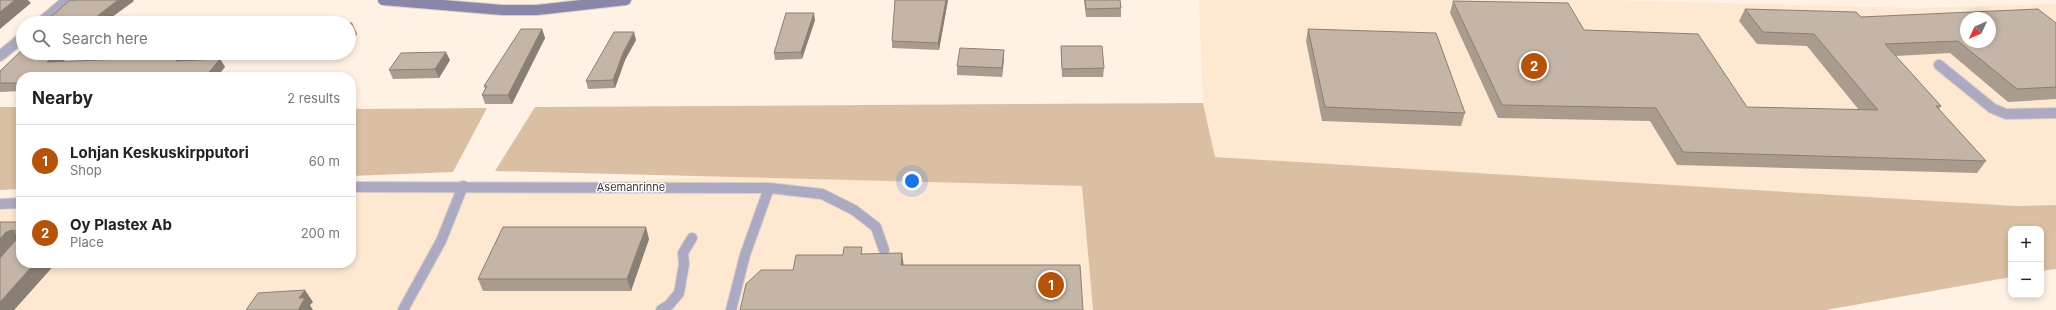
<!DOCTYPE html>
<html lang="en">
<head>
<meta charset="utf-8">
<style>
  body { margin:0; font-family:Inter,sans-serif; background:#f6f6f6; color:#222 }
  .controls { position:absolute; right:12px; bottom:12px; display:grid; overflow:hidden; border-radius:8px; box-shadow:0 2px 6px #0003 }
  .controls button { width:36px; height:36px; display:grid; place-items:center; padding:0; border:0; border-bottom:1px solid #e0e0e0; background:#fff; color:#222; font:20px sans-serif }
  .compass { position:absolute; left:1960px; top:12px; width:36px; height:36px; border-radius:50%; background:#fff; box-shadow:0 2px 6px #0003; rotate:226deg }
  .you { position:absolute; left:912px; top:181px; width:14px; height:14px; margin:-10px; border:3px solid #fff; border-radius:50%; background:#1a73e8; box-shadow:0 0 0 6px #1a73e833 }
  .badge { display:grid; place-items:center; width:26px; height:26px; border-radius:50%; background:#b45309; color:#fff; font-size:13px; font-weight:700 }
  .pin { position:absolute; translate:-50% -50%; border:2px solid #fff; box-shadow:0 1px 4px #0006 }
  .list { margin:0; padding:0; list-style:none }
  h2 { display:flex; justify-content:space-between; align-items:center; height:52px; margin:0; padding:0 16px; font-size:17px }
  h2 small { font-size:13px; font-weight:400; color:#767676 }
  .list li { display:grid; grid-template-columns:26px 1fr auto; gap:12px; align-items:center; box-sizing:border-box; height:72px; padding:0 16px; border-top:1px solid #e0e0e0 }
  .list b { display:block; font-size:15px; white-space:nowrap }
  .list p { margin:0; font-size:13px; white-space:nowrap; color:#767676 }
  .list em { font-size:13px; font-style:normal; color:#767676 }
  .icon { flex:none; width:22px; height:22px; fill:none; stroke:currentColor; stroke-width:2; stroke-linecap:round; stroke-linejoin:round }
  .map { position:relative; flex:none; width:2056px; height:310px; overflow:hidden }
  .search { position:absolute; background:#fff; box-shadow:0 2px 6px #0003; left:16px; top:16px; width:340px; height:44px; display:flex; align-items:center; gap:10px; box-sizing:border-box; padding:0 14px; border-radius:22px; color:#767676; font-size:15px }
  .panel { position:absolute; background:#fff; box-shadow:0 2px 6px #0003; left:16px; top:72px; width:340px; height:196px; border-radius:16px }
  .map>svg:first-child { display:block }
  .built { fill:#fee8d2; fill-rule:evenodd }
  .green { fill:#dbbfa3 }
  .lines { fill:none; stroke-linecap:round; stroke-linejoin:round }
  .lane-casing { stroke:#dcd0c4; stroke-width:12 }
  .street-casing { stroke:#dcd0c4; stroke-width:12 }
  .secondary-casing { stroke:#dcd0c4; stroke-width:12 }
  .lane { stroke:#abaac2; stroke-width:10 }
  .street { stroke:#abaac2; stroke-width:10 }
  .secondary { stroke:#8886a9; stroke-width:10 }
  .wall { fill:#a99c8f }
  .shaded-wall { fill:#8a7f74 }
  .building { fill:#c5b5a6; stroke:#8a7f74; fill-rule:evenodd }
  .labels { text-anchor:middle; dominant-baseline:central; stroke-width:3; stroke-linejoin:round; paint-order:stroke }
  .street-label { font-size:11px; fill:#3c3630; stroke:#fff }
</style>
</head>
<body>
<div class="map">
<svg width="2056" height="310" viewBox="0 0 2056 310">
  <rect width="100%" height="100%" fill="#fff2e5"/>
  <g class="built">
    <path d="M1199 0H1611L1915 8 2056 4V205L2016 206 1215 157 1203 103ZM1966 18H1990V42H1966Z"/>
    <polygon points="721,176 1082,186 1093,310 0,310 0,211 21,210 21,263 351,263 351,194"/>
  </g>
  <g class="green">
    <polygon points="1203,103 1215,157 2016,206 2056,205 2056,269 2041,271 2041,229 2011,229 2011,277 1826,310 1093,310 1082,186 495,171 535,107"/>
    <polygon points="0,107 21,107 21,189 0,190"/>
    <polygon points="487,108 453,172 351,176 351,109"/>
  </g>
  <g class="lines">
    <defs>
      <g id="lane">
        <polyline points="1939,65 1992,108 2006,114 2056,113"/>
        <polyline points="403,310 441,241 463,186"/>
        <polyline points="661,310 669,305 679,293 684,264 683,253 692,238"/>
        <polyline points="731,310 745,255 769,188 822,194 854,210 876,227 884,250"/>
      </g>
      <g id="street">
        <polyline points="40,23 67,0"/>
        <polyline points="0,56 23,37"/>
        <polyline points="351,187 769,188"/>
        <polyline points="0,204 21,203"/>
      </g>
      <polyline id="secondary" points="383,0 502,10 537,10 626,0"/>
    </defs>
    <use href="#lane" class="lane-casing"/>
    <use href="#street" class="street-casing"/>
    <use href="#secondary" class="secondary-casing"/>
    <use href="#lane" class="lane"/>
    <use href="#street" class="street"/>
    <use href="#secondary" class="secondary"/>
  </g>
  <g class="wall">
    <polygon points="948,0 939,50 892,48 892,41"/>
    <polygon points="1084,0 1120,0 1121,8 1121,17 1086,17"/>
    <polygon points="1453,1 1584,30 1747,107 1859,110 1807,46 1757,44 1739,21 1745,9 1861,17 2056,23 2056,99 2008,102 1950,53 1896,56 1941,106 1939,109 1986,161 1977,173 1677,165 1650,121 1498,118 1450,13"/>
    <polygon points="815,20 802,59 775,60 774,53"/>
    <polygon points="542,29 545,38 512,104 485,104 482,95 485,89 484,86"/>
    <polygon points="1308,29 1465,113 1461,126 1322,121 1306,41"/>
    <polygon points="636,40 625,60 615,88 588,89 586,81"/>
    <polygon points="1061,46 1104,68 1103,77 1062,77"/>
    <polygon points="23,53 72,53 63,62 179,57 180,60 220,59 225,67 21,77 21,91 0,92 0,71"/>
    <polygon points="286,53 346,53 344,56 290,59"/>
    <polygon points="1004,58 1002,77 957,75 957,66"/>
    <polygon points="450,60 439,78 393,79 389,70"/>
    <polygon points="0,222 21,222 21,263 56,263 14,310"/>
    <polygon points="649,239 631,291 483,291 478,279"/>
  </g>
  <g class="shaded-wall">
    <polygon points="15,0 28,0 31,3 0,29 0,12"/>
    <polygon points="118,0 133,0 134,1 104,23 90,23 101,13"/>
    <polygon points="946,0 948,0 939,50 938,43"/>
    <polygon points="814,13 815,20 802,59 801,52"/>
    <polygon points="352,23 357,34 349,48 349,28"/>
    <polygon points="542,29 545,38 512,104 508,95"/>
    <polygon points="634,32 636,40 625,60 615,88 613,80 623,53"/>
    <polygon points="1004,50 1004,58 1002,77 1002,68"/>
    <polygon points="446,52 450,60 439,78 435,69"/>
    <polygon points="57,53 72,53 53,71 47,62"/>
    <polygon points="179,57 184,66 176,61"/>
    <polygon points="220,59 225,67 217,77 205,77"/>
    <polygon points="646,227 649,239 631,291 627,279"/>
    <polygon points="12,230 21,241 0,262 0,239 6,232"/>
    <polygon points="902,253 904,267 901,265"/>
    <polygon points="35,263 56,263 14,310 0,310 0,302"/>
    <polygon points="305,290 313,302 310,305 313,310 298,310 299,298"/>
  </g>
  <g class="building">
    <polygon points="0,0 15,0 0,12"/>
    <polygon points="70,0 76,1 77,0 118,0 101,13 90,23 44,23"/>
    <polygon points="895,0 946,0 938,43 892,41"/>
    <polygon points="1085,0 1120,0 1121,8 1086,9"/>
    <path d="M1453 1 1568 3 1584 30 1698 34 1747 107 1878 110 1814 34 1763 32 1745 9 1856 12 1861 17 2038 9 2056 23V87L2017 89 1958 41 1885 44 1941 106H1936L1986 161 1683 152 1656 108 1502 105ZM1966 18H1990V42H1966Z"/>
    <polygon points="786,13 814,13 801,52 774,53"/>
    <polygon points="349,23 352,23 349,28"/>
    <polygon points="521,29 542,29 508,95 482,95 487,86 484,86"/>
    <polygon points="1308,29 1436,33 1465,113 1325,107"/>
    <polygon points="614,32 634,32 623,53 613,80 586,81"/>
    <polygon points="1061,46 1102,46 1104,68 1062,69"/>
    <polygon points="960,48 1004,50 1002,68 957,66"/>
    <polygon points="23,49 23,53 57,53 47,62 179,57 176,61 220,59 205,77 21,77 21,83 0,83 0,71"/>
    <polygon points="446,52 435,69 389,70 401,53"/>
    <polygon points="0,222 21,222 21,263 35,263 0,302 0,258 16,240 17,234 16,231 12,230 6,232 0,239"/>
    <polygon points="503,227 646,227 627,279 478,279"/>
    <polygon points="844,247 862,247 861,254 902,253 901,265 1080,265 1083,310 740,310 746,284 761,270 793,270 796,255 843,255"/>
    <polygon points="305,290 299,298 305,298 298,310 246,310 258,293"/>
  </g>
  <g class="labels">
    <g class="street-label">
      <text x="631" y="187">Asemanrinne</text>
    </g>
  </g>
</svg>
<div class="controls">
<button>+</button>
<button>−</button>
</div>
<svg class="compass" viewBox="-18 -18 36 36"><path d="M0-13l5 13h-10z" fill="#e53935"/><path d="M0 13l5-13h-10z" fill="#767676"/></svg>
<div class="you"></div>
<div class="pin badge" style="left:1051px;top:285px">1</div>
<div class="pin badge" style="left:1534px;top:66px">2</div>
<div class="search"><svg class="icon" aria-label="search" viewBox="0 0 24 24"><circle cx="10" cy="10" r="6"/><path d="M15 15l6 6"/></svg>Search here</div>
<section class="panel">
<h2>Nearby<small>2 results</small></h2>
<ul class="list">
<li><span class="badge">1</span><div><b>Lohjan Keskuskirpputori</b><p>Shop</p></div><em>60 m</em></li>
<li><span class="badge">2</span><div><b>Oy Plastex Ab</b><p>Place</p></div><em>200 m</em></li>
</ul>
</section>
</div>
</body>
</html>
